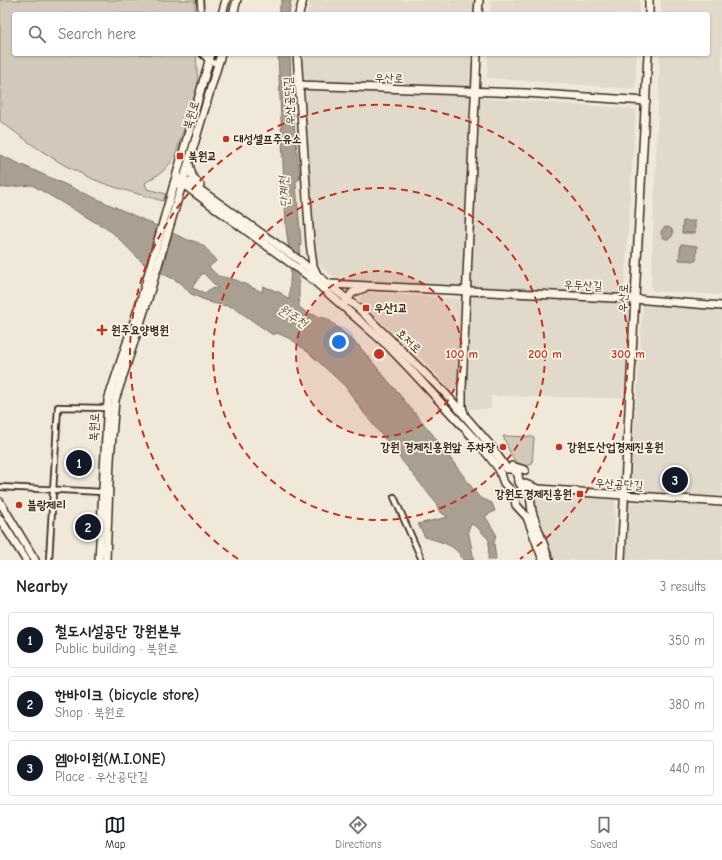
<!DOCTYPE html>
<html lang="en">
<head>
<meta charset="utf-8">
<style>
  body { margin:0; font-family:"Comic Neue","Poor Story",sans-serif; background:#f2f2f2; color:#222 }
  .you { position:absolute; left:339px; top:342px; width:14px; height:14px; margin:-10px; border:3px solid #fff; border-radius:50%; background:#1a73e8; box-shadow:0 0 0 6px #1a73e833 }
  .badge { display:grid; place-items:center; width:26px; height:26px; border-radius:50%; background:#111827; color:#fff; font-size:13px; font-weight:700 }
  .pin { position:absolute; translate:-50% -50%; border:2px solid #fff; box-shadow:0 1px 4px #0006 }
  .list { margin:0; padding:0; list-style:none }
  h2 { display:flex; justify-content:space-between; align-items:center; height:52px; margin:0; padding:0 16px; font-size:17px }
  h2 small { font-size:13px; font-weight:400; color:#767676 }
  .list li { display:grid; grid-template-columns:26px 1fr auto; gap:12px; align-items:center; box-sizing:border-box; height:56px; margin:0 8px 8px; padding:0 8px; border:1px solid #e0e0e0; border-radius:4px }
  .list b { display:block; font-size:15px; white-space:nowrap }
  .list p { margin:0; font-size:13px; white-space:nowrap; color:#767676 }
  .list em { font-size:13px; font-style:normal; color:#767676 }
  .icon { flex:none; width:22px; height:22px; fill:none; stroke:currentColor; stroke-width:2; stroke-linecap:round; stroke-linejoin:round }
  .map { position:relative; flex:none; width:722px; height:560px; overflow:hidden }
  .search { position:absolute; background:#fff; box-shadow:0 1px 3px #0004; left:12px; right:12px; top:12px; height:44px; display:flex; align-items:center; gap:10px; box-sizing:border-box; padding:0 14px; border-radius:4px; color:#767676; font-size:15px }
  .sheet { height:244px; background:#fff }
  nav { display:flex; justify-content:space-around; align-items:center; box-sizing:border-box; height:56px; border-top:1px solid #e0e0e0; background:#fff; font-size:11px; color:#767676 }
  nav a { display:grid; justify-items:center; gap:2px }
  nav .on { color:#111827 }
  .map>svg:first-child { display:block }
  .built { fill:#e1d9c9 }
  .green { fill:#d2c9ba; stroke:#867a6c }
  .water { fill:#aaa091; stroke:#7e7163; fill-rule:evenodd }
  .lines { fill:none; stroke-linecap:round; stroke-linejoin:round }
  .street-casing { stroke:#3b2a1e; stroke-width:8 }
  .secondary-casing { stroke:#3b2a1e; stroke-width:10 }
  .street { stroke:#fcf5e5; stroke-width:4.5 }
  .secondary { stroke:#fcf5e5; stroke-width:7 }
  .ring { fill:none; stroke:#c8321e; stroke-width:2; stroke-dasharray:7 5 }
  .poi-dot { fill:#c8321e; stroke:#fcf5e5; stroke-width:1.5 }
  .labels { text-anchor:middle; dominant-baseline:central; stroke-width:3.5; stroke-linejoin:round; paint-order:stroke }
  .street-label { font-size:12px; fill:#3b2a1e; stroke:#fcf5e5 }
  .poi-label { font-size:12px; font-weight:bold; fill:#3b2a1e; stroke:#fcf5e5; text-anchor:start }
  .water-label { font-size:13px; font-style:italic; fill:#625346; stroke:#fcf5e5 }
  .centre { fill:#c8321e; stroke:#fcf5e5; stroke-width:2 }
  .ring-label { font-size:12px; text-anchor:middle; font-weight:bold; fill:#c8321e; stroke:#fcf5e5; stroke-width:3.5; stroke-linejoin:round; paint-order:stroke }
</style>
</head>
<body>
<div class="map">
<svg width="722" height="560" viewBox="0 0 722 560">
  <rect width="100%" height="100%" fill="#f0e9d9"/>
  <filter id="ink" filterUnits="userSpaceOnUse"><feTurbulence type="fractalNoise" baseFrequency=".025" numOctaves="2"/><feDisplacementMap in="SourceGraphic" scale="8" xChannelSelector="R" yChannelSelector="G"/><feConvolveMatrix kernelMatrix="1 2 1 2 8 2 1 2 1" color-interpolation-filters="sRGB"/></filter>
  <g filter="url(#ink)">
    <g class="built">
      <polygon points="310,0 476,0 475,14 307,14"/>
      <polygon points="491,0 640,0 639,14 490,14"/>
      <polygon points="661,0 722,0 722,295 653,291 651,286 660,54 708,54 708,14 661,14"/>
      <polygon points="303,54 474,54 472,84 466,89 312,82 303,77"/>
      <polygon points="488,54 637,54 635,89 487,78"/>
      <polygon points="309,90 470,96 462,283 458,287 338,280 315,262 305,96"/>
      <polygon points="481,98 636,109 624,294 474,289 469,281 477,106"/>
      <polygon points="368,292 462,299 457,388 453,391 417,354 360,302 361,295"/>
      <polygon points="475,294 621,303 630,309 623,398 491,396 491,409 469,409 463,406 468,301"/>
      <polygon points="643,305 722,310 722,496 630,491"/>
      <polygon points="537,493 615,499 614,560 552,560 537,517 535,499"/>
      <polygon points="629,502 722,507 722,560 626,560"/>
    </g>
    <g class="green">
      <path d="M0 0H195V14H14V54H196L198 86 174 159 162 172 145 183 147 189 166 194 163 201C136 193 108 187 82 174 53 161 26 140 0 121Z"/>
      <path d="M503 436 534 437 532 464C515 473 508 447 503 436Z"/>
    </g>
    <g class="water">
      <polygon points="282,0 291,0 289,14 278,14"/>
      <path d="M278 54H290L292 105 300 179 296 181V185L301 241 299 258V307L307 313 328 319 359 346 433 435 479 497 492 503 495 511 485 516 496 534 494 543 496 560H488L489 540 477 527 471 524 468 530 474 560H463C456 544 440 542 425 537L418 524 448 517 439 511 436 503 364 413 345 386 309 353 291 339 277 333 273 335 233 307 212 303 191 294 181 283 144 264 112 232 32 185 0 188V155L188 240C203 242 208 250 216 261L209 267 218 276 236 280 262 292 263 286 281 293 289 300 291 267 286 227ZM203 273 218 288 210 289 205 293 192 288C195 283 199 277 203 273Z"/>
      <polygon points="683,221 695,221 695,233 682,233"/>
      <circle cx="667" cy="233" r="6"/>
      <polygon points="681,244 697,246 696,261 679,260"/>
    </g>
    <g class="lines">
      <defs>
        <g id="street">
          <polyline points="200,0 201,14"/>
          <polyline points="202,54 209,61 218,64"/>
          <polyline points="0,487 103,492"/>
          <polyline points="394,497 422,560"/>
          <polyline points="49,560 58,407 106,408"/>
        </g>
        <g id="secondary">
          <polyline points="222,14 226,0"/>
          <polyline points="233,14 237,0"/>
          <polyline points="299,14 303,0"/>
          <polyline points="478,14 479,0"/>
          <polyline points="649,14 649,0"/>
          <polyline points="297,54 310,242 313,266 316,272"/>
          <polyline points="298,85 525,93 646,101"/>
          <polyline points="189,164 192,176 200,185"/>
          <polyline points="176,177 189,182 299,260 359,309 445,393 490,445 507,469 512,469 518,474 519,482 523,489 530,495 532,512 549,560"/>
          <polyline points="174,183 187,187 195,193 311,278 387,345 410,369 481,446 499,469 504,483 514,494 516,505 527,517 543,560"/>
          <polyline points="329,284 634,299 722,306"/>
          <polyline points="346,302 352,293 364,288"/>
          <polyline points="464,413 462,407 462,388 477,54"/>
          <polyline points="512,466 525,470"/>
          <polyline points="520,482 538,489 722,502"/>
          <polyline points="0,502 35,560"/>
          <polyline points="0,519 26,560"/>
          <polyline points="99,560 108,400 141,300 211,54"/>
          <polyline points="106,560 110,460 115,400 147,302 221,54"/>
          <polyline points="621,560 648,54"/>
        </g>
      </defs>
      <use href="#street" class="street-casing"/>
      <use href="#secondary" class="secondary-casing"/>
      <use href="#street" class="street"/>
      <use href="#secondary" class="secondary"/>
    </g>
  </g>
  <circle cx="379" cy="354" r="83" fill="#c8321e" fill-opacity=".12"/>
  <g class="ring">
    <circle cx="379" cy="354" r="83"/>
    <circle cx="379" cy="354" r="166"/>
    <path d="M238 559A249 249 0 1 1 520 559"/>
  </g>
  <g class="poi-dot">
    <circle cx="226" cy="139" r="4"/>
    <rect x="176" y="152" width="8" height="8" rx="2"/>
    <rect x="362" y="304" width="8" height="8" rx="2"/>
    <path d="M100 324h4v4h4v4h-4v4h-4v-4h-4v-4h4z"/>
    <circle cx="503" cy="447" r="4"/>
    <circle cx="559" cy="447" r="4"/>
    <rect x="576" y="490" width="8" height="8" rx="2"/>
    <circle cx="19" cy="505" r="4"/>
  </g>
  <g class="labels">
    <g class="street-label">
      <text transform="translate(389 78) rotate(2)">우산로</text>
      <text transform="translate(289 101) rotate(-93)">우산공단길</text>
      <text transform="translate(191 115) rotate(-73)">북원로</text>
      <text transform="translate(583 285) rotate(3)">우두산길</text>
      <text transform="translate(623 298) rotate(-87)">우산로</text>
      <text transform="translate(409 341) rotate(44)">호저로</text>
      <text transform="translate(94 427) rotate(-87)">북원로</text>
      <text transform="translate(619 484) rotate(4)">우산공단길</text>
    </g>
    <g class="poi-label">
      <text x="234" y="139">대성셀프주유소</text>
      <text x="188" y="156">북원교</text>
      <text x="374" y="308">우산1교</text>
      <text x="111" y="330">원주요양병원</text>
      <text x="495" y="447" text-anchor="end">강원 경제진흥원앞 주차장</text>
      <text x="567" y="447">강원도산업경제진흥원</text>
      <text x="572" y="494" text-anchor="end">강원도경제진흥원</text>
      <text x="27" y="505">블랑제리</text>
    </g>
    <g class="water-label">
      <text transform="translate(284 192) rotate(-94)">단계천</text>
      <text transform="translate(293 316) rotate(33)">원주천</text>
    </g>
  </g>
  <circle cx="379" cy="354" r="6" class="centre"/>
  <g class="ring-label">
    <text x="462" y="358">100 m</text>
    <text x="545" y="358">200 m</text>
    <text x="628" y="358">300 m</text>
  </g>
</svg>
<div class="you"></div>
<div class="pin badge" style="left:79px;top:463px">1</div>
<div class="pin badge" style="left:88px;top:527px">2</div>
<div class="pin badge" style="left:675px;top:480px">3</div>
<div class="search"><svg class="icon" aria-label="search" viewBox="0 0 24 24"><circle cx="10" cy="10" r="6"/><path d="M15 15l6 6"/></svg>Search here</div>
</div>
<section class="sheet">
<h2>Nearby<small>3 results</small></h2>
<ul class="list">
<li><span class="badge">1</span><div><b>철도시설공단 강원본부</b><p>Public building · 북원로</p></div><em>350 m</em></li>
<li><span class="badge">2</span><div><b>한바이크 (bicycle store)</b><p>Shop · 북원로</p></div><em>380 m</em></li>
<li><span class="badge">3</span><div><b>엠아이원(M.I.ONE)</b><p>Place · 우산공단길</p></div><em>440 m</em></li>
</ul>
</section>
<nav>
<a class="on"><svg class="icon" aria-label="map" viewBox="0 0 24 24"><path d="M3 6l6-2 6 2 6-2v14l-6 2-6-2-6 2zM9 4v14M15 6v14"/></svg>Map</a>
<a><svg class="icon" aria-label="directions" viewBox="0 0 24 24"><path d="M12 3l9 9-9 9-9-9zM9 14v-3h6M13 9l2 2-2 2"/></svg>Directions</a>
<a><svg class="icon" aria-label="saved" viewBox="0 0 24 24"><path d="M7 4h10v16l-5-4-5 4z"/></svg>Saved</a>
</nav>
</body>
</html>
